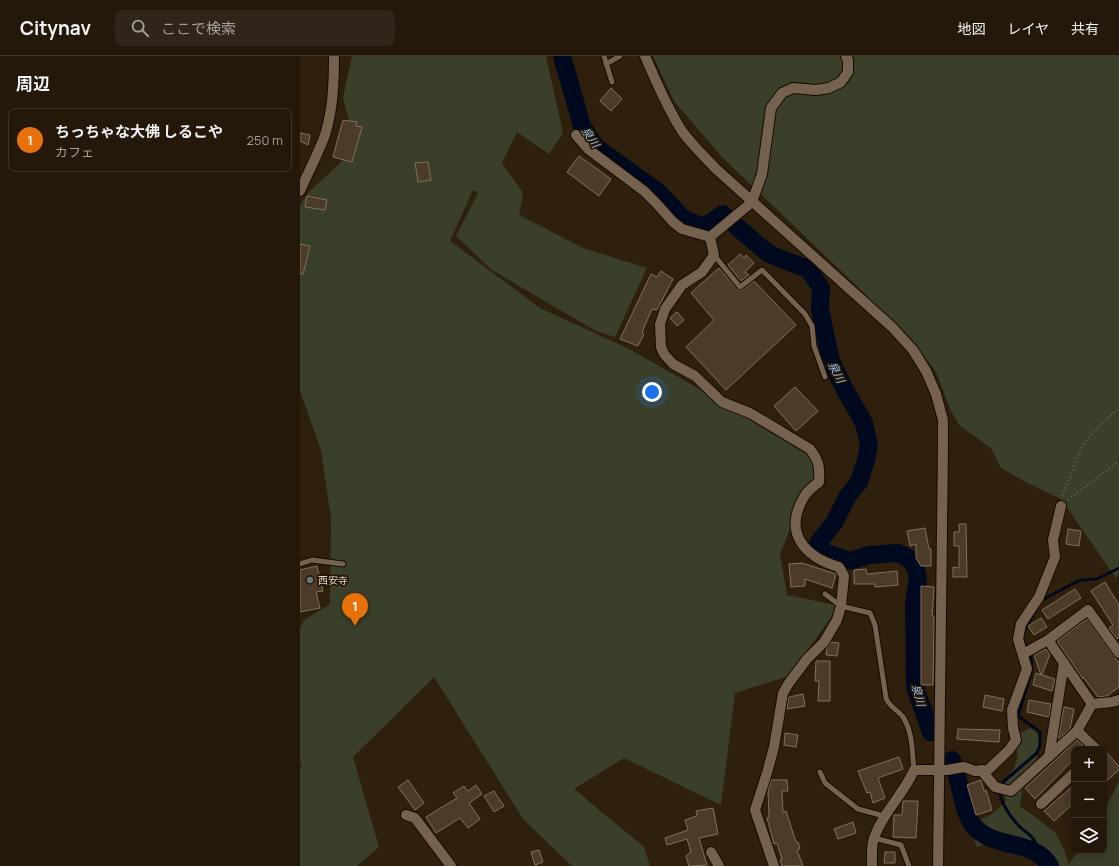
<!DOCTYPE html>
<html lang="ja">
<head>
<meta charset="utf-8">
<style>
  body { margin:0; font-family:Manrope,"Noto Sans JP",sans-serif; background:#2f2518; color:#f1f3f6 }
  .controls { position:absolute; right:12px; bottom:12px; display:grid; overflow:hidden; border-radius:8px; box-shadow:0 2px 10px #0003 }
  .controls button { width:36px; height:36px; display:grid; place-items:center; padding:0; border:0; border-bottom:1px solid #40372b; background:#23180a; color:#f1f3f6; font:20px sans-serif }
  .you { position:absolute; left:352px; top:336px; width:14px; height:14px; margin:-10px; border:3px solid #fff; border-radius:50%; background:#1a73e8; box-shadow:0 0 0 6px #1a73e833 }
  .badge { display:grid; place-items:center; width:26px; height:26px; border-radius:50%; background:#f39aab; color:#fff; font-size:13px; font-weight:700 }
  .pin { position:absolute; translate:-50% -33px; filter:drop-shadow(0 1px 2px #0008) }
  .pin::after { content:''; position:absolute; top:21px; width:14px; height:12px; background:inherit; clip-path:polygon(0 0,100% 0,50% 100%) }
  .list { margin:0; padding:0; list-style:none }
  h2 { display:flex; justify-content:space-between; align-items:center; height:52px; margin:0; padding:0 16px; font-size:17px }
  h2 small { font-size:13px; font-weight:400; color:#a3a09c }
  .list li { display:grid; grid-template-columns:26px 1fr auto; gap:12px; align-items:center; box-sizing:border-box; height:64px; margin:0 8px 8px; padding:0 8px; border:1px solid #40372b; border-radius:8px }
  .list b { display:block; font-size:15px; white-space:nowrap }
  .list p { margin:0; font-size:13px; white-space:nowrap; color:#a3a09c }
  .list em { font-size:13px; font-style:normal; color:#a3a09c }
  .icon { flex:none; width:22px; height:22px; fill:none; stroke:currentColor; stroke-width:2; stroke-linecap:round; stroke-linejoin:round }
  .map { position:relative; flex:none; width:819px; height:810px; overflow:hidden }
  header { display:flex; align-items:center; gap:24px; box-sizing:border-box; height:56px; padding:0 20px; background:#23180a; border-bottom:1px solid #40372b }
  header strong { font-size:19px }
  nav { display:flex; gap:22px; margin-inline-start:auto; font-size:14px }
  .search { width:280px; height:36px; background:#2f2518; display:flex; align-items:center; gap:10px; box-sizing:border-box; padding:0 14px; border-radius:8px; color:#a3a09c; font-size:15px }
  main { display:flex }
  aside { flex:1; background:#23180a }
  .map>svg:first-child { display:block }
  .green { fill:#3a3f29 }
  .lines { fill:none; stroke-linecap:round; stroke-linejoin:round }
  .stream { stroke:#00091e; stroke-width:3 }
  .river { stroke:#00091e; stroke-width:18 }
  .building { fill:#4b3b28; stroke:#82705b }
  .lane-casing { stroke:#170900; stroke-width:7 }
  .street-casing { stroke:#170900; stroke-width:12 }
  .secondary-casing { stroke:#170900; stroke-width:12 }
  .path { stroke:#706353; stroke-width:2; stroke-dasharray:1 3; stroke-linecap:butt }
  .lane { stroke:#74624e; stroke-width:5 }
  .street { stroke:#74624e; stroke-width:10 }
  .secondary { stroke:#74624e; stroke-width:10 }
  .worship-dot { fill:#6b7280; stroke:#251705; stroke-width:1.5 }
  .labels { text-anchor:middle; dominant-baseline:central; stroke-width:3.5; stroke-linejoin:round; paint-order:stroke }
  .poi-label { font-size:10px; fill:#ded4c8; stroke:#251705; text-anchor:start }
  .water-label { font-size:11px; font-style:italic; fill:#9ac2f3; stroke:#251705 }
</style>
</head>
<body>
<header>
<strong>Citynav</strong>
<div class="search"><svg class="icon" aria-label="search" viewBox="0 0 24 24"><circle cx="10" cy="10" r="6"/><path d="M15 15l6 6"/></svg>ここで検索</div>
<nav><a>地図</a><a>レイヤ</a><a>共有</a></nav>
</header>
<main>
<aside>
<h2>周辺<small></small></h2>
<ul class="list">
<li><span class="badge" style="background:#e8710a">1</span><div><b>ちっちゃな大佛 しるこや</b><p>カフェ</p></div><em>250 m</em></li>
</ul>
</aside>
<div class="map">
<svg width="819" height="810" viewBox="0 0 819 810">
  <rect width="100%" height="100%" fill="#2f200d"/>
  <g class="green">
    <polygon points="52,0 246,0 263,77 249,98 217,76 202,107 223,137 219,159 283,192 347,212 315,281 296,275 192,214 156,180 178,137 188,142 173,134 150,185 240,252 329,293 514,398 519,426 495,461 480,498 487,539 535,549 538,552 489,620 435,637 421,749 324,702 274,733 344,791 350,810 272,810 223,763 134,621 53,701 79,791 57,810 0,810 0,712 2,709 0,707 0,572 4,564 30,548 31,462 21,394 0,335 0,149 9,136 52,96 50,68 43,42"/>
    <polygon points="353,0 819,0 819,517 816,522 761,443 724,425 701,412 691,392 660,370 651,355 636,316 604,275 579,254 562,235 421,100 374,45"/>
    <polygon points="730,672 737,676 741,688 735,707 723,728 720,750 755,776 763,791 769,808 778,795 804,795 804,755 819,725 819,810 751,810 744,795 718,787 697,784 677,791 669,768 691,759 706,745 702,730 714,712 718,699 716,692 719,678"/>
  </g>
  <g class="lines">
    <g class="stream">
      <polyline points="742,544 774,527 781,524 797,523 819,512"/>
      <path d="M736 796C736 793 736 789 735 786 732 779 725 776 720 771 711 762 694 739 702 727L737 697 740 689V676L718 660 732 613 731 602 723 584V577L736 554"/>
    </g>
    <g class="river">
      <polyline points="262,0 282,70 296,91 358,136 384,163 404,171 423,158 437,171 469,198 508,213 521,232 520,254 531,305 544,332 564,367 569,389 566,404 559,426 547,441 534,467 518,487 521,495 550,505 569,499 598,497 607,501 615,510 618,522 614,548 615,631 631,676"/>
      <path d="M652 704C655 712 657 720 659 728 663 742 664 757 673 769 692 794 734 782 750 810"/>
    </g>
  </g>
  <g class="building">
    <polygon points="311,32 322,43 311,55 300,45"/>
    <polygon points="43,64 57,66 56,70 62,71 52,106 33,101"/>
    <polygon points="0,77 10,79 8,89 0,85"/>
    <polygon points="279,100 311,123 299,140 267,116"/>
    <polygon points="128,106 131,124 118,126 115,107"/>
    <polygon points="7,140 27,144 25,154 5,151"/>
    <polygon points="0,188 10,190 3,218 0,218"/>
    <polygon points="440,198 444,202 446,199 454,207 445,216 449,219 441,225 428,209"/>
    <polygon points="419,212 439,235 442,234 454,225 496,269 426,334 386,291 414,264 391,237"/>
    <polygon points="361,215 373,223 357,254 352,253 342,276 344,278 338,290 320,283 351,218 357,221"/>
    <polygon points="377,256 384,264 377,270 370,262"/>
    <polygon points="495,331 518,355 496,375 474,350"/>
    <polygon points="659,468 666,468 667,521 653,521 653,511 659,512 659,490 654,490 654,476 659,476"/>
    <polygon points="625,472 629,493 631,493 631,510 621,510 616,502 616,488 610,490 607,475"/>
    <polygon points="768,473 781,475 779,490 766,488"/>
    <polygon points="502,507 536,518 532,532 505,523 505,530 491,531 489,508"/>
    <polygon points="17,510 23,535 16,536 20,552 0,556 0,514"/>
    <polygon points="566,513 567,518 597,515 598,529 575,531 575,528 554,528 554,514"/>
    <polygon points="805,526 819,549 819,581 817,583 809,572 813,569 791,535"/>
    <polygon points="621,530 634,531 632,560 634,560 633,629 621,629"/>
    <polygon points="775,533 781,542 748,563 742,554"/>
    <polygon points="741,562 747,571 734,579 728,570"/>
    <polygon points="787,563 819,607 819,631 807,640 798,641 783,621 783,623 757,585"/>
    <polygon points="531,586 539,587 537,600 526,599 527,592"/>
    <polygon points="746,593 750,598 742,619 755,623 752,635 733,629 736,617 741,619 734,599"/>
    <polygon points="516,605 530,605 530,645 518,645 519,625 515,625"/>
    <polygon points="503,638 505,650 487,653 489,641"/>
    <polygon points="685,639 704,643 702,655 683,651"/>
    <polygon points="729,644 751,648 749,661 727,656"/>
    <polygon points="764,651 774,653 770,673 758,683"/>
    <polygon points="658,673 700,674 699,686 657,683"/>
    <polygon points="485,677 498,679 496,691 484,689"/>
    <polygon points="777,684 786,693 774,693 774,703 735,743 725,732"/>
    <polygon points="804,694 819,710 819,714 804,727"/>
    <polygon points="599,701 603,713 578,722 585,742 573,747 570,736 567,737 558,715"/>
    <polygon points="108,724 124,747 115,754 98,731"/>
    <polygon points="471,724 487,724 488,735 482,735 483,756 486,755 496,786 498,786 500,793 497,794 503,810 482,810 480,804 482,803 477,787 474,788 467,762 469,761 468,735"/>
    <polygon points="681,724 684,735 686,734 692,754 676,759 667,729"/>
    <polygon points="176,729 182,738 169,747 180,763 168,772 160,762 136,777 126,761 157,742 153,737 164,730 168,735"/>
    <polygon points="774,729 774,747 754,765 744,755"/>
    <polygon points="194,735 204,750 194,756 184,740"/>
    <polygon points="603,745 618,745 616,782 593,781 594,759 602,759"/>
    <polygon points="413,752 418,778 399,782 407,809 389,810 386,800 391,796 387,783 367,789 365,782 388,774 385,764 397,760 396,755"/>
    <polygon points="553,766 556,777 538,783 534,773"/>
    <polygon points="239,794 243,806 235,809 231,796"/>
    <polygon points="585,796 595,796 595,807 584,807"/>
  </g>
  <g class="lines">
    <defs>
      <g id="lane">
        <polyline points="304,0 312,26"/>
        <polyline points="306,8 320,0"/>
        <polyline points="414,199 440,231 462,214 505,258 512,270 514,290 525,321"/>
        <polyline points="0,508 12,504 43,508"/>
        <path d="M525 538 541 550 570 557 575 569 586 642C589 651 598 654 603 661 613 676 612 697 614 714"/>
        <polyline points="520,716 525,727 558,753 584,760"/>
        <polyline points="574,782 601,789 609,810"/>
      </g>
      <g id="street">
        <polyline points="276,79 288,93 344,135 356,147 373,166 382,173 410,181"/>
        <path d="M0 135C8 117 18 98 25 79 33 53 34 27 34 0"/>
        <path d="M410 181 414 199 402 216 382 229 365 253 360 268 361 291 364 298 373 308 395 320 422 346 450 357 510 393C519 405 520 411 519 426 514 430 507 435 504 441 483 476 504 501 539 511L544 520 541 550 537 564 524 586 507 603 489 627 483 637 474 691 467 717 455 754 474 810"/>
        <polyline points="410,181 452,146 462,118 471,52 482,37 493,32 516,34 529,32 541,26 548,16 548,4 546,0"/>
        <polyline points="748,584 788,554 819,597"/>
        <polyline points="723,598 748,584 792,648"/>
        <polyline points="796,693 777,675 792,648 812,646 819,644"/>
        <polyline points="749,701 764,607"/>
        <polyline points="681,714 695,731 711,735 777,675"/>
        <polyline points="741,748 774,717"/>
        <polyline points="106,759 115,762 151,810"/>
        <polyline points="411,796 419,810"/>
        <path d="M572 810C572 801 571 790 574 782 583 756 604 738 614 714H647L664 711 675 715 688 714 709 694 716 684 713 672 712 654 727 613 718 583 721 568 739 541 755 501 753 484 761 450"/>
      </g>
      <path id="secondary" d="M345 0C356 25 367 52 382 75 392 89 404 100 415 112L592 271 613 294 626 315 636 338 643 364V390L638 810"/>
    </defs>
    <use href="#lane" class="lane-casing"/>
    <use href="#street" class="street-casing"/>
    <use href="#secondary" class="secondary-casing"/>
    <g class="path">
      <polyline points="762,440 781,394 790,379 819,352"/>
      <polyline points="768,444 819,405"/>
    </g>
    <use href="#lane" class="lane"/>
    <use href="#street" class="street"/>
    <use href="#secondary" class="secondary"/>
  </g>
  <circle class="worship-dot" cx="10" cy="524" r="4"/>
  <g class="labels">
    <g class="poi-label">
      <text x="18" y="524">西安寺</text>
    </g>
    <g class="water-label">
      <text transform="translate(291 81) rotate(56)">泉川</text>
      <text transform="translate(537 316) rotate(63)">泉川</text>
      <text transform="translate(619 639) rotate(75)">泉川</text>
    </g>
  </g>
</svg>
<div class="controls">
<button>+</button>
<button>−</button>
<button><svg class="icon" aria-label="layers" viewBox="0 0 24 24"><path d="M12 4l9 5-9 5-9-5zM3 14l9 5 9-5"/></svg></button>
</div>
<div class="you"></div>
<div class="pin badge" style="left:55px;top:570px;background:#e8710a">1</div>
</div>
</main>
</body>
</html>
